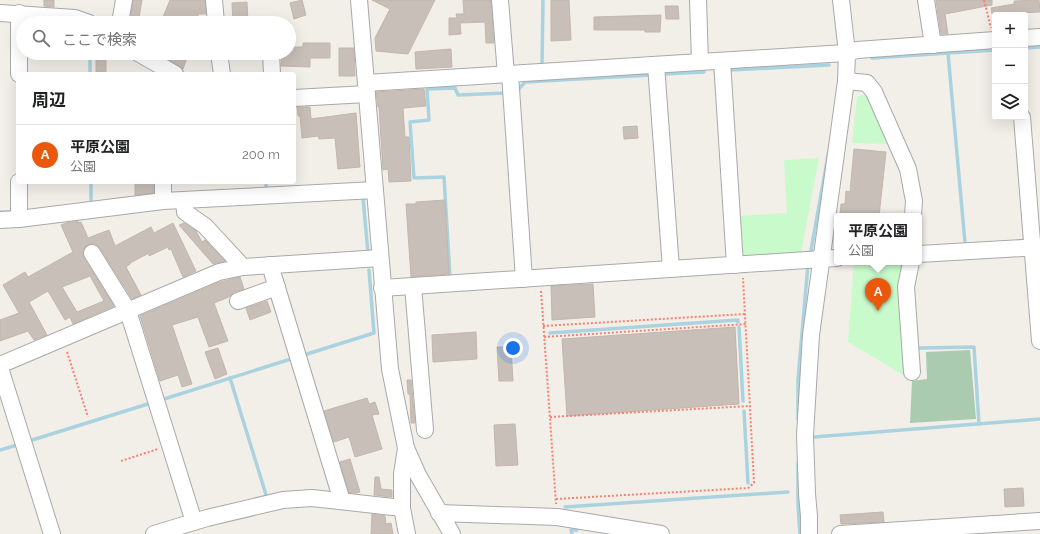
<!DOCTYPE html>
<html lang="ja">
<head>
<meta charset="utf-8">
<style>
  body { margin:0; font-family:Raleway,"Noto Sans JP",sans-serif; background:#f2f2f2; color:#202124 }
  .controls { position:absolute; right:12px; top:12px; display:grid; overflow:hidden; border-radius:4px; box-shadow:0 4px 16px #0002 }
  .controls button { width:36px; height:36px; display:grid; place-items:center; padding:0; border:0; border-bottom:1px solid #e0e0e0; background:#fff; color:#202124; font:20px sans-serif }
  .you { position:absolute; left:513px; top:348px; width:14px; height:14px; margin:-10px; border:3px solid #fff; border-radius:50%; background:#1a73e8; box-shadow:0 0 0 6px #1a73e833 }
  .badge { display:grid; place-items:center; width:26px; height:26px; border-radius:50%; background:#ea580c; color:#fff; font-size:13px; font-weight:700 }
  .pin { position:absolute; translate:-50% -33px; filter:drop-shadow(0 1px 2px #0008) }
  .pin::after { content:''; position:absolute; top:21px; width:14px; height:12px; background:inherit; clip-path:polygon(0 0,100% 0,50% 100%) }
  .popup { position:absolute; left:834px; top:213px; width:88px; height:52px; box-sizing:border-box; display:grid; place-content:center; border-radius:4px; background:#fff; filter:drop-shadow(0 1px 3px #0005); font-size:13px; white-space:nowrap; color:#757577 }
  .popup b { font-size:15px; color:#202124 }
  .popup::after { content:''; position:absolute; left:50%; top:100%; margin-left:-8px; border:8px solid transparent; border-top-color:#fff }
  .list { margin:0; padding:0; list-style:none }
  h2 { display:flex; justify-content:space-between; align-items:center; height:52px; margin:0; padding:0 16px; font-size:17px }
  h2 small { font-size:13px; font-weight:400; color:#757577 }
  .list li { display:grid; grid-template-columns:26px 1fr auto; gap:12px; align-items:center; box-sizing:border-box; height:60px; padding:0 16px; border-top:1px solid #e0e0e0 }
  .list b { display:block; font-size:15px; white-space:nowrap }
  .list p { margin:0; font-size:13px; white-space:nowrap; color:#757577 }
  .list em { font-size:13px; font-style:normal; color:#757577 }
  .icon { flex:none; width:22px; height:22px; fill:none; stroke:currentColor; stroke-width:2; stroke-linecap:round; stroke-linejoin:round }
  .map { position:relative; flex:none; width:1040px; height:534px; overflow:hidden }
  .search { position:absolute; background:#fff; box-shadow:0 4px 16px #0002; left:16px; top:16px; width:280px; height:44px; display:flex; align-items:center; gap:10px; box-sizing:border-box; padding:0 14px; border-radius:22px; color:#757577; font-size:15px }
  .panel { position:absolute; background:#fff; box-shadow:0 4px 16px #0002; left:16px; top:72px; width:280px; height:112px; border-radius:4px }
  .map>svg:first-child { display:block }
  .cemetery { fill:#aacbaf }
  .park { fill:#c8facc }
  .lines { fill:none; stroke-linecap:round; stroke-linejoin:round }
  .stream { stroke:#aad3df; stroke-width:3.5 }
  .building { fill:#c7bfb8; stroke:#c4b6ab; fill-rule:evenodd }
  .minor-casing { stroke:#a9a9a9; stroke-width:18 }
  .path { stroke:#fa8072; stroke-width:2; stroke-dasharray:2 2; stroke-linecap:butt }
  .minor { stroke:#fff; stroke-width:16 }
</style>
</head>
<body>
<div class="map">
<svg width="1040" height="534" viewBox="0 0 1040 534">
  <rect width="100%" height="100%" fill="#f2efe9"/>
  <polygon class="cemetery" points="970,350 976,419 910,423 912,381 927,379 926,352"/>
  <g class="park">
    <polygon points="869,95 891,144 852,143 857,96"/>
    <polygon points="819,158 801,253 744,257 741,255 739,216 787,213 784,160"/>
    <polygon points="904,262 907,343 905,376 848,342 854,263"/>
  </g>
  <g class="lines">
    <g class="stream">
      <polyline points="1025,48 1040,47"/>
      <polyline points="90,53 90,74"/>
      <polyline points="948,53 965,243"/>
      <polyline points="872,58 995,50"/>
      <polyline points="542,67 543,0"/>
      <polyline points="731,70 829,65"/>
      <polyline points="664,74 704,72"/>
      <polyline points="518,90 525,82 651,75"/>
      <polyline points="91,182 91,204"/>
      <polyline points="266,182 266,190"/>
      <polyline points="363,198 368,253"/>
      <polyline points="0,212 11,212"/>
      <polyline points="810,256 829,150"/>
      <polyline points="450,277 444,177 414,178 410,122 429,120 427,89 455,88 458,95 506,93"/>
      <polyline points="739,327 743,401"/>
      <polyline points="550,333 738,320 738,322"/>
      <polyline points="920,348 974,347 979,424"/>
      <polyline points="304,355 374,333 369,270"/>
      <polyline points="230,378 267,498"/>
      <polyline points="161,400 294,358"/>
      <polyline points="744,411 748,483"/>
      <polyline points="798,419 798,380 808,264"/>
      <polyline points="814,437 1040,419"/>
      <polyline points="29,441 151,403"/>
      <polyline points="0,450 17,445"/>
      <polyline points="798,463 798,504 800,534"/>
      <polyline points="565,507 788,492"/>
      <polyline points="606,533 612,534"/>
      <polyline points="572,534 571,530 577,530"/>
    </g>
  </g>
  <g class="building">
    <polygon points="44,0 54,0 54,7 44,6"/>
    <polygon points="133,0 142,0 138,23 130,23"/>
    <polygon points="170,0 205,0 206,14 198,14 198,17 163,17"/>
    <polygon points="302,0 306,15 294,19 290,3"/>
    <polygon points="372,0 435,0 408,54 376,51 375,38 390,9"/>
    <polygon points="463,0 491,0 494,43 486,43 485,22 460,23 461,34 449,35 449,18 457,18 456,14 464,14"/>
    <polygon points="551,0 569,0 571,40 551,41"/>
    <polygon points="936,0 992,0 992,5 945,14 948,34 941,34"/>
    <polygon points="1039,0 1040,12 992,14 991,8 1014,4 1014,1"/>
    <polygon points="247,2 248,23 233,23 232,3"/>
    <polygon points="665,6 678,6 679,19 666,19"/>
    <polygon points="661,15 660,32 645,32 645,30 594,30 594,17"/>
    <polygon points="303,43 330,43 330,58 310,58 310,67 281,66 282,53 289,53 289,47 303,47"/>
    <polygon points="339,48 354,48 355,76 339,76"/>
    <polygon points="451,49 452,67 416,69 415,52"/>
    <rect x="96" y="53" width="10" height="19"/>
    <polygon points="171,53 182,53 188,55 183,69 168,59"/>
    <polygon points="424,89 426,106 403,108 405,137 409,137 411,181 389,182 388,169 383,170 379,107 378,107 376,92"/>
    <polygon points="297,107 310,107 311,119 356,113 360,167 338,169 335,138 319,139 318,136 302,138 300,116 298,116"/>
    <polygon points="637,126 638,138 624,139 623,127"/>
    <polygon points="854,149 886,152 879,216 840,216 841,204 845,204 846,191 850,192"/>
    <polygon points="135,182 154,182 154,193 135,195"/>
    <polygon points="445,200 449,274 411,277 406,204 416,204 416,202"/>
    <path d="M78 221V223L81 222 88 238 109 230 115 246 151 227 154 233 173 223 196 271 183 277 171 249 169 250 168 247 149 256V253L130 263V264L126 267 141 295 132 299 100 248 96 244H92L87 245 83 249V253L84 258 114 306 73 324 70 317 65 320 48 291 29 302 47 335 34 340 28 331 0 341V320L19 313 3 285 25 272 28 277 73 252 61 225 66 223ZM90 276 104 301 77 312 62 287Z"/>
    <polygon points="184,223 196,231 202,242 205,240 225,261 213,264 179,225"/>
    <polygon points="240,277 244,289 234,292 229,297 214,303 228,341 209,347 198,317 172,325 192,384 182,387 178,375 160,381 140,316 220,282"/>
    <polygon points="593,284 595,317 552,320 551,286"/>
    <polygon points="267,301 271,312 250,320 246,308"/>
    <polygon points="735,327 739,404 567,416 562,339"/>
    <polygon points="476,332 477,359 433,362 432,335"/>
    <polygon points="497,347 511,347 513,381 499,381"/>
    <polygon points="218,348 227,374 215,379 205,352"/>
    <polygon points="407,380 411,380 415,423 411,423 410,394 408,394"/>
    <polygon points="367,398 369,404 375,402 379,414 372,415 382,449 355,457 349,437 334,442 324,411"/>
    <polygon points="515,424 518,465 496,466 494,425"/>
    <polygon points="350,459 360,492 355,493 349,493 340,462"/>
    <polygon points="375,477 379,477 381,489 392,490 392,497 374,495"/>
    <polygon points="1023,488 1024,506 1005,507 1004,489"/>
    <polygon points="883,512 884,522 841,524 840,515"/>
    <polygon points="372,514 385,516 386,524 391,523 393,534 371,534"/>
  </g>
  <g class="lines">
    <defs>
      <g id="minor">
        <polyline points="214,0 216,23"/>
        <polyline points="359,0 390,369 406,448 418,475 452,534"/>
        <polyline points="500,0 506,75"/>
        <polyline points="698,0 700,62"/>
        <polyline points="926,0 933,45"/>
        <polyline points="0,13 75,18 89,23"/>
        <polyline points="19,13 19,74"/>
        <polyline points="120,23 124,0"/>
        <polyline points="1025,38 1040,37"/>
        <polyline points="138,53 175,74"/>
        <polyline points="219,53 222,74"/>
        <polyline points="271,53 272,74"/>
        <polyline points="722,61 735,265"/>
        <polyline points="656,65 671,269"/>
        <polyline points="510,74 524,279"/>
        <polyline points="846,81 867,83 874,92 908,169 914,201 913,216"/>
        <polyline points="366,83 829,54 847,53 857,50 995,40"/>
        <polyline points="294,98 367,94"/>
        <polyline points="1022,117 1040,341"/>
        <polyline points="19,182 19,219"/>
        <polyline points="163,182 163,201"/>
        <polyline points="184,201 185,212 205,226 243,267"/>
        <polyline points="0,220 19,219 163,201 375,190"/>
        <polyline points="92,253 128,311 194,522"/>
        <polyline points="919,254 1040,247"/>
        <polyline points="911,262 906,287 912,372"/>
        <polyline points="270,265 342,501"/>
        <polyline points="413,286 425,430"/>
        <polyline points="382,288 837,258"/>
        <polyline points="238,301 277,287"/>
        <polyline points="0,365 219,272 243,267 380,258"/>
        <polyline points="0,368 52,534"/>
        <polyline points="406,448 402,474 402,508 407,534"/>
        <polyline points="439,513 557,517 661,534"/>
        <polyline points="154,534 207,518 283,500 312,498 402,508"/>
        <polyline points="809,534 809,516 807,494 805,435 811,335 846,81 847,53 841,0"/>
        <polyline points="840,534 1040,521"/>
      </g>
    </defs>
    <use href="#minor" class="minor-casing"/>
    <g class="path">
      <polyline points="984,0 991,28"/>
      <polyline points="541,291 556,504"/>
      <polyline points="543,326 745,314"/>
      <polyline points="544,337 746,324"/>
      <polyline points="67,352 88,417"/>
      <polyline points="550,417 750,406"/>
      <polyline points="121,461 158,449"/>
      <polyline points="556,499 748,488 754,483 743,278"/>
    </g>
    <use href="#minor" class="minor"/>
  </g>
</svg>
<div class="controls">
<button>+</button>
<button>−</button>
<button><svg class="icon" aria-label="layers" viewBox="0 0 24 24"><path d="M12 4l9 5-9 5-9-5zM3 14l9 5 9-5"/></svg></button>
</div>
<div class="you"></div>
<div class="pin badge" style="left:878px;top:311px">A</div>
<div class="popup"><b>平原公園</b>公園</div>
<div class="search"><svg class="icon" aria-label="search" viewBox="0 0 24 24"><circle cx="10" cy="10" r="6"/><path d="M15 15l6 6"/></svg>ここで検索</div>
<section class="panel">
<h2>周辺<small></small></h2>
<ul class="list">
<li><span class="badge">A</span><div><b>平原公園</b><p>公園</p></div><em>200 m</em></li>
</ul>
</section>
</div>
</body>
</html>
